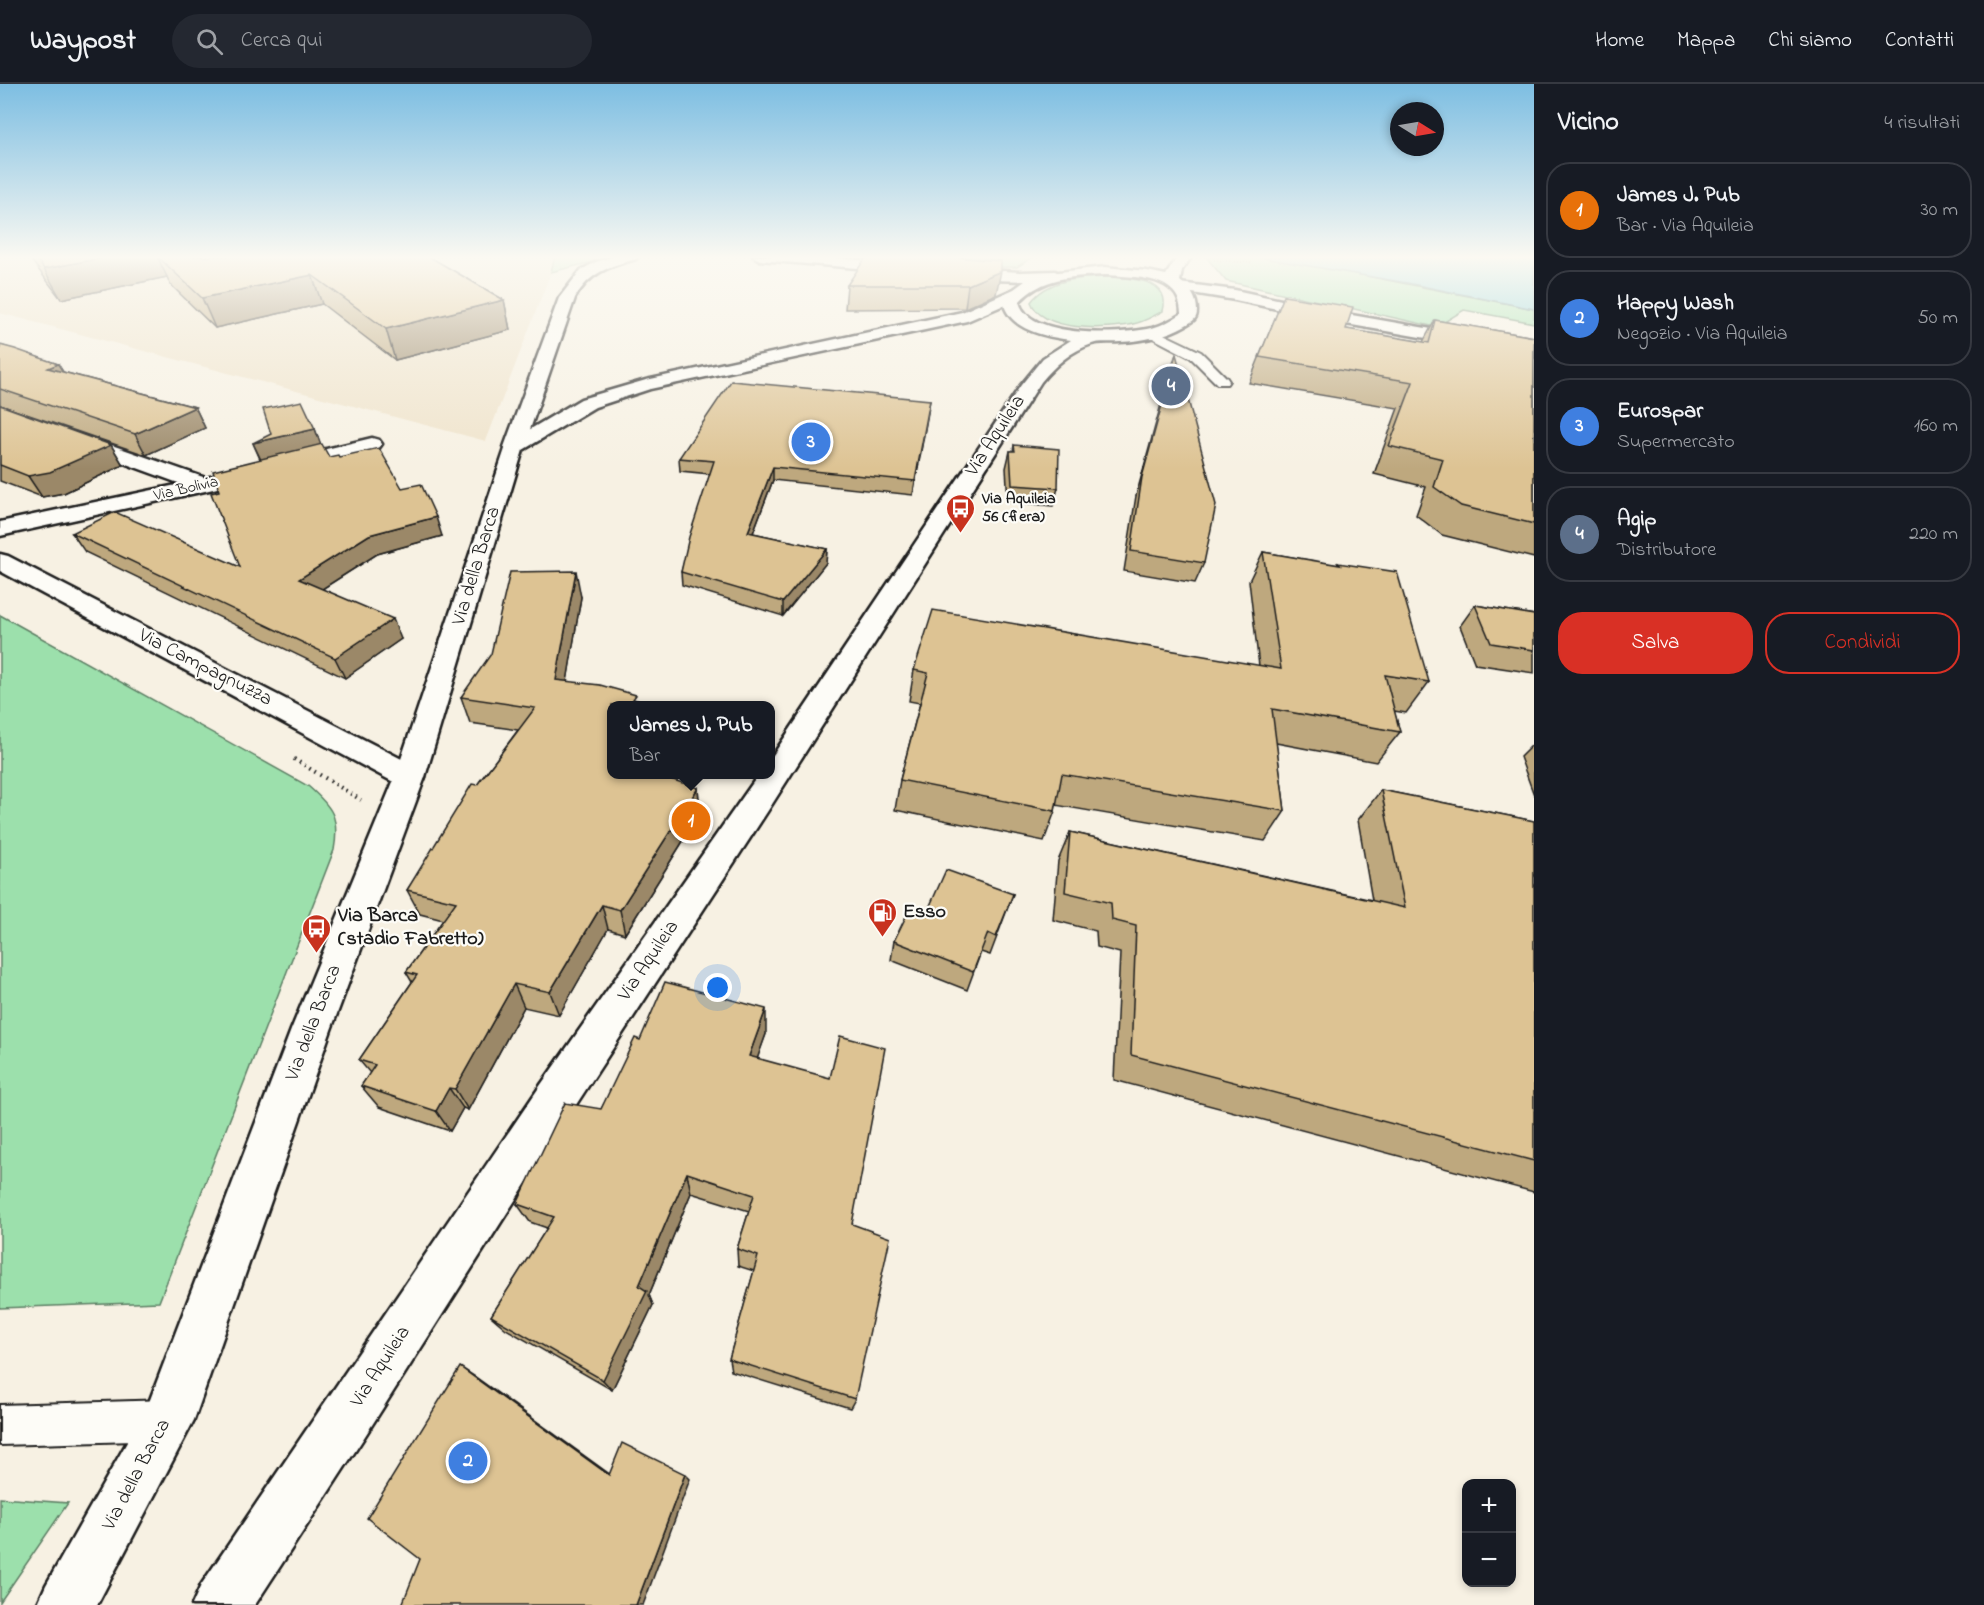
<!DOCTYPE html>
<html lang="it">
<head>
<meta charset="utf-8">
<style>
  body { margin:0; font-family:"Indie Flower",sans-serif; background:#242831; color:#f1f3f6 }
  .controls { position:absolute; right:18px; bottom:18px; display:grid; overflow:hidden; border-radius:12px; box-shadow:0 3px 9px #0003 }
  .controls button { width:54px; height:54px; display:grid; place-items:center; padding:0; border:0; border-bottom:2px solid #363941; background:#171b24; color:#f1f3f6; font:30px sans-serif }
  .compass { position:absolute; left:1390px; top:18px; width:54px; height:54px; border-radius:50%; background:#171b24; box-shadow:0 3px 9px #0003; rotate:101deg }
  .you { position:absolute; left:718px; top:904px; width:21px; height:21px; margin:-15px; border:4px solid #fff; border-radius:50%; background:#1a73e8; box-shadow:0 0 0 9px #1a73e833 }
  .badge { display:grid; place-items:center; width:39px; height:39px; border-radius:50%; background:#d93025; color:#fff; font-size:20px; font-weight:700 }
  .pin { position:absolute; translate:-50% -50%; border:3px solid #fff; box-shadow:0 2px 6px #0006 }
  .popup { position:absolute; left:607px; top:617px; width:168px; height:78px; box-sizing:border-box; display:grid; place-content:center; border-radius:12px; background:#171b24; filter:drop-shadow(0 2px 4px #0005); font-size:20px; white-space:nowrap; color:#9ea1a6 }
  .popup b { font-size:22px; color:#f1f3f6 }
  .popup::after { content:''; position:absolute; left:50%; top:100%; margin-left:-12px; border:12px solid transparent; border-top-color:#171b24 }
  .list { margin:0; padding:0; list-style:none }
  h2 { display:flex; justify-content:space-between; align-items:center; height:78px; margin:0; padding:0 24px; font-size:26px }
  h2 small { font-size:20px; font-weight:400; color:#9ea1a6 }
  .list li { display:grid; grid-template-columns:39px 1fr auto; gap:18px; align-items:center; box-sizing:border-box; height:96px; margin:0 12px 12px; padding:0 12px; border:2px solid #363941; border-radius:24px }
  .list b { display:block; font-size:22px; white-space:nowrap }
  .list p { margin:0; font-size:20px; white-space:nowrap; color:#9ea1a6 }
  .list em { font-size:20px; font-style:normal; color:#9ea1a6 }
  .actions { display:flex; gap:12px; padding:18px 24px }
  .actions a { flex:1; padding:14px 0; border:2px solid #d93025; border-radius:24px; text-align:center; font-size:21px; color:#d93025 }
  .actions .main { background:#d93025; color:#fff }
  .icon { flex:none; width:33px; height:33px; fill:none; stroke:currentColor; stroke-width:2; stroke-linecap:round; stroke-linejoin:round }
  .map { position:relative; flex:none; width:1534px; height:1521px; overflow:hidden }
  header { display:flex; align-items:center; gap:36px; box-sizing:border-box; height:84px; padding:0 30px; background:#171b24; border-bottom:2px solid #363941 }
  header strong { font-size:28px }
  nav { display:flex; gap:33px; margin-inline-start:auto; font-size:21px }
  .search { width:420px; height:54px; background:#242831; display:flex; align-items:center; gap:15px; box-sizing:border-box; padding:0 21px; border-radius:33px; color:#9ea1a6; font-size:22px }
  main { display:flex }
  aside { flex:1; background:#171b24 }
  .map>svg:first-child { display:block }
  .built { fill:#efe3cb }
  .green { fill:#9ce0ac; stroke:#5c7e64; stroke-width:1.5 }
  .water { fill:#7eceda; stroke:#57878e; stroke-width:1.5 }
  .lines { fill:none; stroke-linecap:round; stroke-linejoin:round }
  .service-casing { stroke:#1c1c1c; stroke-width:4 }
  .minor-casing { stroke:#1c1c1c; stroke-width:5 }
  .secondary-casing { stroke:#1c1c1c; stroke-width:5 }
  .primary-casing { stroke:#1c1c1c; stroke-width:5 }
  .path-far1 { stroke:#1c1c1c; stroke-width:1.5; stroke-dasharray:1 2; stroke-linecap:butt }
  .path { stroke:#1c1c1c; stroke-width:4; stroke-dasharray:1.5 4.5; stroke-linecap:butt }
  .service { fill:#fdfcf7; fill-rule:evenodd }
  .minor { fill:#fdfcf7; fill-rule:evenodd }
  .secondary { fill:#fdfcf7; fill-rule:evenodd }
  .primary { fill:#fdfcf7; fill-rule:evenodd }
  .wall { fill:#bea87e; stroke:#1c1c1c; stroke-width:1.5 }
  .shaded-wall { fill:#9b8867; stroke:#1c1c1c; stroke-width:1.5 }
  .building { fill:#ddc393; stroke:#1c1c1c; stroke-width:1.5 }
  .labels { text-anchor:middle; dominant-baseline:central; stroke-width:4.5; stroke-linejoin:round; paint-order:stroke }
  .far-street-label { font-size:16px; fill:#1c1c1c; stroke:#fdfcf7 }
  .far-poi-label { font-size:16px; font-weight:bold; fill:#1c1c1c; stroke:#fdfcf7; text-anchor:start }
  .street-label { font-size:20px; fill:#1c1c1c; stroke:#fdfcf7 }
  .poi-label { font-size:20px; font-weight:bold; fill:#1c1c1c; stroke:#fdfcf7; text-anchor:start }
</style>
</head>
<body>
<header>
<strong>Waypost</strong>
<div class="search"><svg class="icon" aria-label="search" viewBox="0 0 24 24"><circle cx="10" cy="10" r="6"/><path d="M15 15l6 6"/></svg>Cerca qui</div>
<nav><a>Home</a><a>Mappa</a><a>Chi siamo</a><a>Contatti</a></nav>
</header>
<main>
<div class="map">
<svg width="1534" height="1521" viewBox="0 0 1534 1521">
  <rect width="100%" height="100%" fill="#f7f1e3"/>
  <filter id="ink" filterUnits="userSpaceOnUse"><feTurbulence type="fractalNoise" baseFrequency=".0167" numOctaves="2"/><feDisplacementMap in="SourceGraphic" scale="12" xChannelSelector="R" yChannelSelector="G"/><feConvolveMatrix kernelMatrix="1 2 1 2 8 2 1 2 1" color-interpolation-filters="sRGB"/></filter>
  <g filter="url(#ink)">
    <polygon class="built" points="0,172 555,172 551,188 486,357 0,229"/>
    <g class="green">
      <polygon points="555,172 617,172 551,188"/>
      <polygon points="841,172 1051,172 1034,172 1017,183 983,183"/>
      <polygon points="1208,172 1252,172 1285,176 1534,225 1534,239 1464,226 1436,243 1226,197 1207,174"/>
      <path d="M1107 193C1128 194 1172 194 1163 227 1153 232 1144 238 1133 240 1106 246 1042 248 1031 218 1048 195 1080 194 1107 193Z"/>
      <path d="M0 531 308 702C332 723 340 733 334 766L159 1218 0 1224Z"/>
      <polygon points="0,1414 68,1419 0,1518"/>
    </g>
    <polygon class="water" points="1252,172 1534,172 1534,225 1407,199"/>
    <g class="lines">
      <defs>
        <g id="service">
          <polygon points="1153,245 1201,268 1227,294 1229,297 1227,300 1217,300 1191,274 1149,252 1147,249 1149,246"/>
          <polygon points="168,1316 182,1322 188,1336 182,1350 168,1356 0,1361 0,1321"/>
        </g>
        <g id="minor">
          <path d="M615 172H638L636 175C609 182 589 189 575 214L524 363 521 367H507L504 363 559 214 581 186 596 178Z"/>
          <polygon points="753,172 810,172 907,180 914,184 907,188 760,176"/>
          <path d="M955 184 1020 188 1055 187 1062 191C1052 202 967 195 950 191L948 188Z"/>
          <polygon points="0,322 206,394 372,354 379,356 382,360 379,364 205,407 0,452 0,438 181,400 0,334"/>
          <polygon points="0,470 8,472 421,685 425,693 421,701 410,704 399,701 0,487"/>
        </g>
        <polygon id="secondary" points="1179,199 1235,206 1346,230 1534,263 1534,273 1346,240 1235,216 1174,206 1172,203 1174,200"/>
        <path id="primary" d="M1178 172H1192L1182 186 1180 197C1190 205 1197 213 1197 227 1197 235 1193 237 1186 241 1167 252 1143 257 1120 258 1111 259 1100 257 1092 260 1071 267 1055 281 1041 298L769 725 570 1030 365 1352 255 1521H192L201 1501 540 1002 759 690H771V674L1021 301 1043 274 1071 256C1048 253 1012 247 1004 221L967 237 650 305 595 323 523 366 425 693 331 946 194 1336 97 1521H37L46 1501 148 1321 291 946 395 693 507 359 581 315 646 296 962 228 1014 205 1025 197 1049 189 1105 183 1147 187 1166 191ZM1105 191C1134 193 1182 191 1181 230 1172 236 1162 241 1152 244 1122 251 1029 255 1019 218 1042 193 1073 192 1105 191Z"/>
      </defs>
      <use href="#service" class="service-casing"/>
      <use href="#minor" class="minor-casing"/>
      <use href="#secondary" class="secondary-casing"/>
      <use href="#primary" class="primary-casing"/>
      <polyline class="path-far1" points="1214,176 1253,179"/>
      <polyline class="path" points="294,675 361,716"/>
      <use href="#service" class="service"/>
      <use href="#minor" class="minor"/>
      <use href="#secondary" class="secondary"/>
      <use href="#primary" class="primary"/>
    </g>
    <g class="wall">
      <polygon points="28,172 428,172 504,216 510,246 395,276 322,220 215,244 170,200 167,193 61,215"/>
      <polygon points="944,172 996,210 965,224 845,225 847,201"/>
      <polygon points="1284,212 1346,245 1423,258 1435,236 1534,253 1534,474 1442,451 1416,431 1426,403 1374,390 1398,324 1249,299"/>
      <polygon points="0,261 58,280 63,288 195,323 205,344 146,371 0,321"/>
      <polygon points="1176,270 1204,479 1195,499 1124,487 1136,412 1170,287"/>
      <polygon points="930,316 913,411 773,396 753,449 827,465 826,479 783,532 682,501 681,488 710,390 680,387 679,374"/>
      <polygon points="0,321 111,361 123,381 64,409 42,413 0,397"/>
      <polygon points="315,345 321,361 329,373 339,373 402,404 442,452 377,470 322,505 401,555 345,594 85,468 72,449 240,483 219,407 260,375 253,359"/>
      <polygon points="1014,361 1058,404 1053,422 1008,418 1006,384 1010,367 1013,367"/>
      <polygon points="1263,468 1337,481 1338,479 1429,598 1406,629 1394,627 1400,648 1376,678 1276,659 1285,727 1265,757 1056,721 1055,727 1044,757 895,726 900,696 920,619 909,617 914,586 1259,582 1249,497"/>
      <polygon points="581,513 567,597 612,690 698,704 700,730 625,850 608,845 559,931 524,923 468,1026 463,1024 450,1047 379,1023 361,1002 370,989 359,976 412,898 406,888 443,836 420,830 407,806 477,701 518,646 470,639 461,613"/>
      <polygon points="1475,521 1534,531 1534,589 1475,580 1460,542"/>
      <polygon points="1534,659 1534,711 1520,673"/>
      <polygon points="1381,706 1534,737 1534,1108 1114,996 1120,869 1097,863 1096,847 1053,836 1058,777 1070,748 1372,816 1358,736"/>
      <polygon points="1013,810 990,871 981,868 967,906 891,876 894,857 928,826"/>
      <polygon points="766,950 757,974 852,1140 855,1315 850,1324 731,1287 729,1275 754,1187 738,1182 737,1165 749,1127 691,1109 649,1211 653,1221 612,1306 506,1245 491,1232 547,1144 530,1138 517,1120 601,1025 640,956"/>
    </g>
    <g class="shaded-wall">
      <polygon points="112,172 196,172 157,172 167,193 61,215 44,185"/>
      <polygon points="1001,187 996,210 965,224 968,201"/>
      <polygon points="312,191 322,220 215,244 202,214"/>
      <polygon points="504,216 510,246 395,276 386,245"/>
      <polygon points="58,280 70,299 48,284"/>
      <polygon points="930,316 928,329 913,411 915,397"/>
      <polygon points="195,323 205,344 146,371 135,350"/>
      <polygon points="315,345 322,364 262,378 253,359"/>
      <polygon points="111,361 123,381 64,409 42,413 28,392"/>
      <polygon points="773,383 773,396 748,462 748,448"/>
      <polygon points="436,433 442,452 377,470 308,514 299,495 369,451"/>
      <polygon points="827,465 826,479 783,532 783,518"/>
      <polygon points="576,487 581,513 563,622 556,596"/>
      <polygon points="393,535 401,555 345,594 335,574"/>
      <polygon points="698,704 700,730 625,850 620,826"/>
      <polygon points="602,821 608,845 559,931 550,908"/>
      <polygon points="514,900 524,923 468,1026 455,1005"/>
      <polygon points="766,925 766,950 750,995 749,972"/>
      <polygon points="449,1004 463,1024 450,1047 436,1027"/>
      <polygon points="687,1089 691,1109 649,1211 653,1221 612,1306 603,1296 639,1202"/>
      <polygon points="460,1283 477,1294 618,1396 609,1391"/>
      <polygon points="685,1390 690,1395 643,1521 636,1521"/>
    </g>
    <g class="building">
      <polygon points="34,172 112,172 44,185"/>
      <polygon points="157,172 428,172 504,216 386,245 312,191 202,214"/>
      <polygon points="867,172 944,172 1001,177 1001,187 968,201 847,201"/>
      <polygon points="1284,212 1353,223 1346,245 1429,259 1435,236 1534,253 1534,440 1461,422 1434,403 1443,375 1389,362 1413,298 1259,273"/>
      <polygon points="0,261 15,265 58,280 48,284 195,323 135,350 0,305"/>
      <polygon points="1176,270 1216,421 1204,479 1131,467 1142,393"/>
      <polygon points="731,297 930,316 915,397 773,383 748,448 827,465 783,518 681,488 689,453 714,377 679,374"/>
      <polygon points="302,317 315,345 253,359 271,350 263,325"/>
      <polygon points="0,321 111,361 50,388 28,392 0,381"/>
      <polygon points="322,360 329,373 338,371 339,373 379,364 402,404 421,400 436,433 369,451 299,495 393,535 335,574 72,449 115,428 240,483 211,409 219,407 213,387"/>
      <polygon points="1014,361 1059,365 1058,404 1012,401 1010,367 1015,367"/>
      <polygon points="1263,468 1340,481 1338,479 1397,488 1429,598 1385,591 1400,648 1272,625 1285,727 1062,690 1055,727 900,696 928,589 914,586 933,526 1281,585"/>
      <polygon points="576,487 556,596 600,601 636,611 633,615 653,621 612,621 612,690 655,690 698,704 620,826 602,821 550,908 514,900 455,1005 449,1004 436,1027 361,1002 375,981 359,976 417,891 406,888 456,818 407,806 472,700 477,701 535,624 461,613 491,570 510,488"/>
      <polygon points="1475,521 1534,531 1534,566 1491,559"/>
      <polygon points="1381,706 1534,737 1534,1077 1131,971 1136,842 1112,836 1111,819 1065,808 1070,748 1405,824"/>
      <polygon points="946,786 1013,810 996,853 988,849 973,888 894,857 912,820 928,826"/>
      <polygon points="665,898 766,925 749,972 830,994 840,952 885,964 852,1140 890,1154 855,1315 729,1275 758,1172 737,1165 754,1111 687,1089 639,1202 647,1207 603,1296 491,1232 554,1133 517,1120 565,1019 601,1025 635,954 640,956"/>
      <polygon points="460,1283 609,1391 622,1359 685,1390 636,1521 402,1521 420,1475 367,1434"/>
    </g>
  </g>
  <linearGradient id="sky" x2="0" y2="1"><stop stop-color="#7dbee2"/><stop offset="0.45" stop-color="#fbf9f2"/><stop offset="1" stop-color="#fbf9f2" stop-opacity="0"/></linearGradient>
  <rect width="1534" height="385" fill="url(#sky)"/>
  <defs>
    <symbol id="bus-pin" viewBox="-11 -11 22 30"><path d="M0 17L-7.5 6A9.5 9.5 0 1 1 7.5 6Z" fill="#c8321e" stroke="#fdfcf7"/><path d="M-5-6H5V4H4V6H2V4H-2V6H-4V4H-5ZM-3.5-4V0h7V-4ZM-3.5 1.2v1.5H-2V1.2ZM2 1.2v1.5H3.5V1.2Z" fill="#fff"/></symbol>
    <symbol id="fuel-pin" viewBox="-11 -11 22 30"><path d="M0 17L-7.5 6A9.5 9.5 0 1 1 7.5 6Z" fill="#c8321e" stroke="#fdfcf7"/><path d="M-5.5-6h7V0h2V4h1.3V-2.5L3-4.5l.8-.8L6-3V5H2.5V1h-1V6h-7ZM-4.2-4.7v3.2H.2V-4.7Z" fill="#fff"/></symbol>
  </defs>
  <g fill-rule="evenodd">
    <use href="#bus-pin" x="944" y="408" width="33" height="45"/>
    <use href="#fuel-pin" x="866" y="812" width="33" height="45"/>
    <use href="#bus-pin" x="300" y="828" width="33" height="45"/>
  </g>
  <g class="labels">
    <g class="far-street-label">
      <text transform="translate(186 405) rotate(-13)">Via Bolivia</text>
    </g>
    <g class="far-poi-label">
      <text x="982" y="415">Via Aquileia<tspan x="982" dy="18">56 (fiera)</tspan></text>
    </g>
    <g class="street-label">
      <text transform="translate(996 352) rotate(-57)">Via Aquileia</text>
      <text transform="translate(477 482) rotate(-73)">Via della Barca</text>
      <text transform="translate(205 584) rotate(27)">Via Campagnuzza</text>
      <text transform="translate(649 877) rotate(-56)">Via Aquileia</text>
      <text transform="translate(314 939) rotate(-69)">Via della Barca</text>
      <text transform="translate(381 1283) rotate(-57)">Via Aquileia</text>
      <text transform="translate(137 1391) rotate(-62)">Via della Barca</text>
    </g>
    <g class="poi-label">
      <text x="903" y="828">Esso</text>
      <text x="338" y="832">Via Barca<tspan x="338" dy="23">(stadio Fabretto)</tspan></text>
    </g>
  </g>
</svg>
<div class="controls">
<button>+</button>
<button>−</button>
</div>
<svg class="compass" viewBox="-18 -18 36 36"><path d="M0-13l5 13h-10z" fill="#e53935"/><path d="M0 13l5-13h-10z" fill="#9ea1a6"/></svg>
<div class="you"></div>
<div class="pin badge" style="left:691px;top:737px;background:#e8710a">1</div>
<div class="popup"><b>James J. Pub</b>Bar</div>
<div class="pin badge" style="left:468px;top:1377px;background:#3f7fe0">2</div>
<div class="pin badge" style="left:811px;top:358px;background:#3f7fe0">3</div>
<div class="pin badge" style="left:1171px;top:302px;background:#5c6f8a">4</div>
</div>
<aside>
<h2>Vicino<small>4 risultati</small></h2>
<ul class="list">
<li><span class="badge" style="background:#e8710a">1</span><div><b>James J. Pub</b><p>Bar · Via Aquileia</p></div><em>30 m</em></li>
<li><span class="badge" style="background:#3f7fe0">2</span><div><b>Happy Wash</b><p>Negozio · Via Aquileia</p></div><em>50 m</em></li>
<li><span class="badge" style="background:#3f7fe0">3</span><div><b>Eurospar</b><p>Supermercato</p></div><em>160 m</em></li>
<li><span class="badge" style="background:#5c6f8a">4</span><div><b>Agip</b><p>Distributore</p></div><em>220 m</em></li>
</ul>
<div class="actions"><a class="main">Salva</a><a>Condividi</a></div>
</aside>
</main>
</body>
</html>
